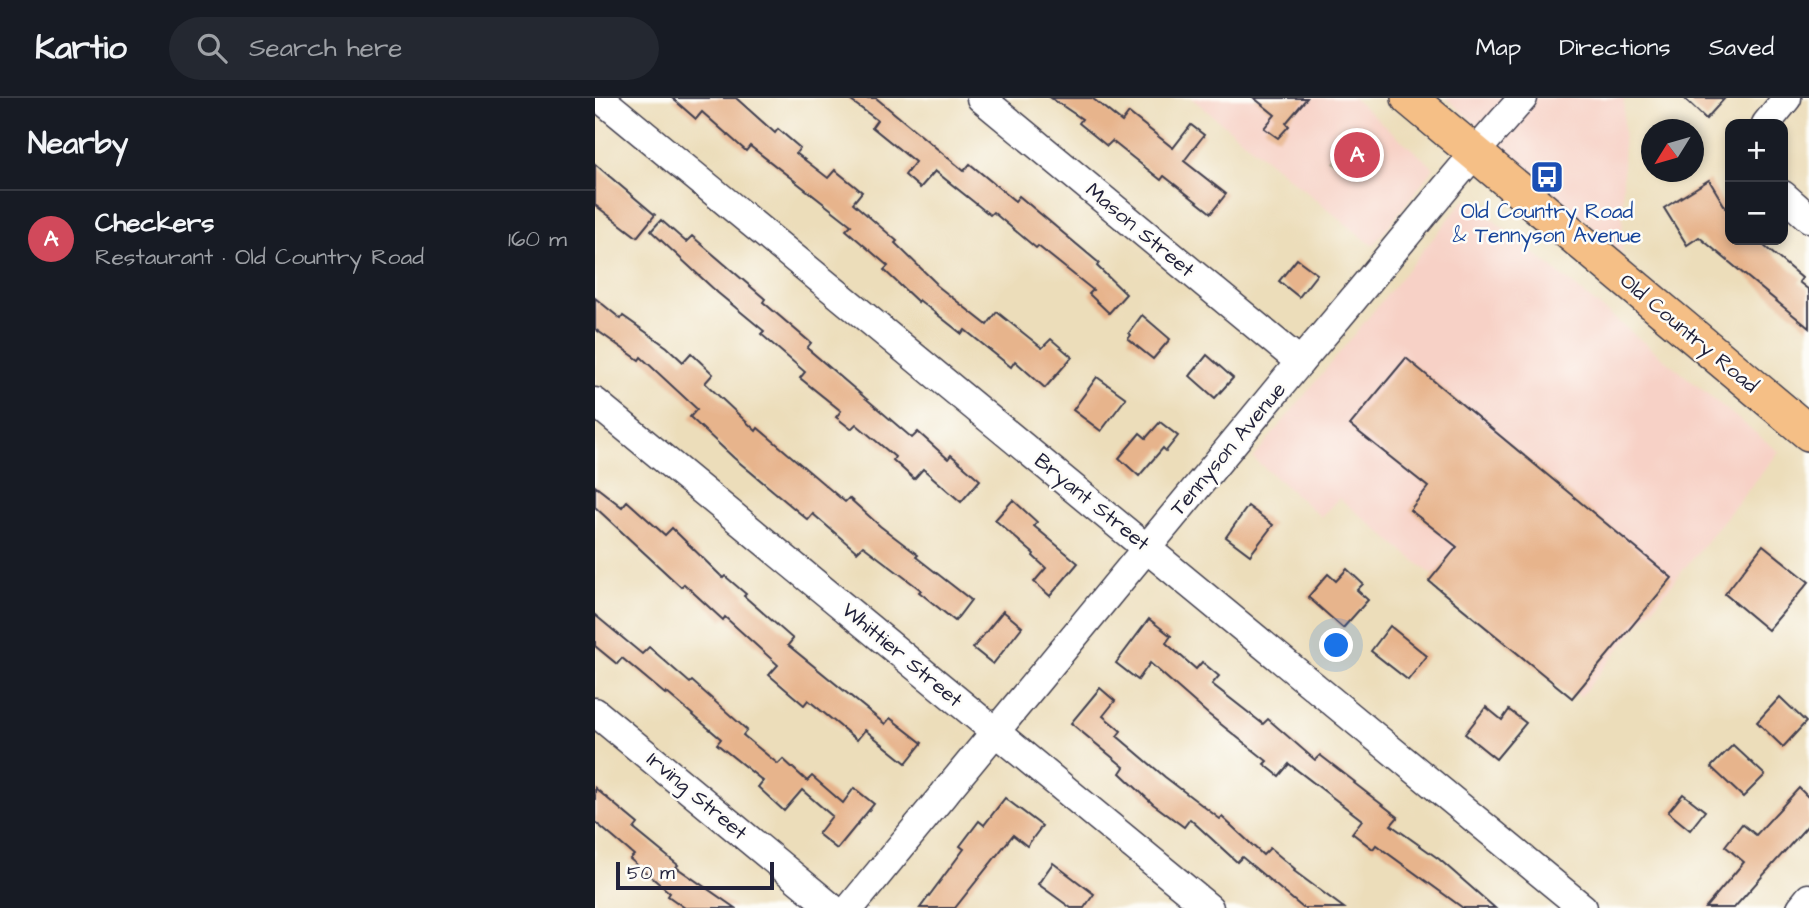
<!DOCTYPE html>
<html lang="en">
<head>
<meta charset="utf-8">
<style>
  body { margin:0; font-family:"Architects Daughter",sans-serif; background:#242831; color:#f1f3f6 }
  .controls { position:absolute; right:21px; top:21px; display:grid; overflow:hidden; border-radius:14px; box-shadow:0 4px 10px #0003 }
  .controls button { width:63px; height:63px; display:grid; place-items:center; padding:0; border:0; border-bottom:2px solid #363941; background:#171b24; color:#f1f3f6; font:35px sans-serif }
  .compass { position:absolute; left:1046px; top:21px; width:63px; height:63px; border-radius:50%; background:#171b24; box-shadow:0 4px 10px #0003; rotate:233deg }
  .scale { position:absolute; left:21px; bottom:18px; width:158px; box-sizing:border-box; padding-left:7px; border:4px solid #22223b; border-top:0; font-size:19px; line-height:24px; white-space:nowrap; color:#22223b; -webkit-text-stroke:5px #fdfcf7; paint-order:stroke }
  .you { position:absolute; left:742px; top:548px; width:24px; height:24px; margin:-18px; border:5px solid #fff; border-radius:50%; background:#1a73e8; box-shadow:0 0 0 10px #1a73e833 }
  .badge { display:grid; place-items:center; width:46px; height:46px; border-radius:50%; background:#d1495b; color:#fff; font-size:23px; font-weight:700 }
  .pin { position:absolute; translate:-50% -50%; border:4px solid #fff; box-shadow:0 2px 7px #0006 }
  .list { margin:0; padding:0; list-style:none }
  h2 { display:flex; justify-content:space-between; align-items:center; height:91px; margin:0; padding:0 28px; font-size:30px }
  h2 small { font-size:23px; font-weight:400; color:#9ea1a6 }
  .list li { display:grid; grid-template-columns:46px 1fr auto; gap:21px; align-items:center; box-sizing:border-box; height:98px; padding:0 28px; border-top:2px solid #363941 }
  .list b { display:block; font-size:26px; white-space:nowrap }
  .list p { margin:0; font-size:23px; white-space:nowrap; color:#9ea1a6 }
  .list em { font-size:23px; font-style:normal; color:#9ea1a6 }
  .icon { flex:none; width:38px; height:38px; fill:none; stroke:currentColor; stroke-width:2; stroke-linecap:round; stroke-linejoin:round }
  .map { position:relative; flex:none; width:1214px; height:810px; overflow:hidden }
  header { display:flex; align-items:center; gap:42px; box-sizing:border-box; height:98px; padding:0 35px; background:#171b24; border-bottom:2px solid #363941 }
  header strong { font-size:33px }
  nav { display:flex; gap:38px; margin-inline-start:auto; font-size:24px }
  .search { width:490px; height:63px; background:#242831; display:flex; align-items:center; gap:18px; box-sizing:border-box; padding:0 24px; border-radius:38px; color:#9ea1a6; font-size:26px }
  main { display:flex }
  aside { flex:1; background:#171b24 }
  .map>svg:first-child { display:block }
  .built { fill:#f7d1c6 }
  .building { fill:#e7b48c }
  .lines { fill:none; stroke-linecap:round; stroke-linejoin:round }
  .minor-tunnel { stroke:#c4b8a1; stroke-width:28; stroke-dasharray:28 14; stroke-linecap:butt }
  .minor-casing { stroke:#403e4e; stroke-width:31 }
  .major-casing { stroke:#403e4e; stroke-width:38 }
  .minor { stroke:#fff; stroke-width:28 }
  .major { stroke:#f5bf86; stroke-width:35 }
  .labels { text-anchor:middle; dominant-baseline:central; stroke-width:5; stroke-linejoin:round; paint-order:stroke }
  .transit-label { font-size:21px; fill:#164399; stroke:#fdfcf7 }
  .street-label { font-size:21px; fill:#22223b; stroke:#fdfcf7 }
</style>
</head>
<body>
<header>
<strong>Kartio</strong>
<div class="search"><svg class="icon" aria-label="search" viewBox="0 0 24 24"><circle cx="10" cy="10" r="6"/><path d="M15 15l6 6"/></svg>Search here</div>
<nav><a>Map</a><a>Directions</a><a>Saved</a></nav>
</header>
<main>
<aside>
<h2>Nearby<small></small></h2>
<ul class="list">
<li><span class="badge">A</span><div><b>Checkers</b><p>Restaurant · Old Country Road</p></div><em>160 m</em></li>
</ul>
</aside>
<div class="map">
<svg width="1214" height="810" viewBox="0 0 1214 810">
  <rect width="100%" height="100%" fill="#fdfcf7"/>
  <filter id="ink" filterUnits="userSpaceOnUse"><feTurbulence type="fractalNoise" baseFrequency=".0143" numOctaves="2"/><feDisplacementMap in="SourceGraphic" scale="14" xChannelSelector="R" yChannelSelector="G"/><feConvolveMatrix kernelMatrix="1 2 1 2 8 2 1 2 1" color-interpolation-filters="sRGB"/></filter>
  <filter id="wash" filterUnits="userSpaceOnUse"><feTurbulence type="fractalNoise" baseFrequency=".00686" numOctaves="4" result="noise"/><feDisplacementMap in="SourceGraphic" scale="28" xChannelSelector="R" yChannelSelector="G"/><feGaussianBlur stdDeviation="1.57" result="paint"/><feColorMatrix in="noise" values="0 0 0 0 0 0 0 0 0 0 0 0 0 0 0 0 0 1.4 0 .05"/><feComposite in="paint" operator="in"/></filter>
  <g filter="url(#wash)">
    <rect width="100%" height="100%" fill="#ecddba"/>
    <g class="built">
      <polygon points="596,0 758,0 839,70 778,148"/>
      <polygon points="851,0 1029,0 1027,156"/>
      <polygon points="871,100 1184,354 985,599 744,400 726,419 658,360"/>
    </g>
    <g id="blocks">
      <g class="building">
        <polygon points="77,0 141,0 180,35 183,31 205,50 201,55 233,80 240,72 267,94 258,105 302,143 300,145 341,185 340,186 392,227 402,214 447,250 456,241 477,259 450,290 420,263 416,269 370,232 367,236 324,202 323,204 289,172 293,168 251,132 256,127 155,48 151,53 107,14 101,21"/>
        <polygon points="252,0 281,0 369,73 375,66 420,103 424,98 504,165 502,168 531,196 514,215 494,196 498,192 443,148 441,150 398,114 395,117 340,73 325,90 310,77 320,64 277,29 282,22"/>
        <polygon points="456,0 497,0 527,24 534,15 578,50 596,27 609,37 589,63 631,96 616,115 569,78 566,82 517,43 512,48 484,25 487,21"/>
        <polygon points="659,0 712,0 691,25 694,28 683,40 669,30 680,17"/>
        <polygon points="1089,0 1130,0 1111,21"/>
        <polygon points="0,66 60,117 42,139 0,107"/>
        <polygon points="1114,82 1135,117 1135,142 1162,142 1207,180 1204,184 1214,192 1214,230 1104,139 1092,147 1069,110"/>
        <polygon points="66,122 91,144 97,138 170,201 168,204 216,245 212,250 317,340 323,334 353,361 356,357 385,382 366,404 328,371 319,381 298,362 300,359 261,326 256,331 241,319 246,313 205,280 210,274 166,236 169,233 123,195 56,133"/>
        <polygon points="702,161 722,176 704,199 684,183"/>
        <polygon points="0,200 26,221 28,218 72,249 88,264 96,255 118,276 110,285 161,333 163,330 250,404 254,400 285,428 323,457 321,459 376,502 360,523 324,494 326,492 268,448 262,454 218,416 213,422 139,360 95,319 102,311 46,259 44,262 0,231"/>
        <polygon points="547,217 575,241 558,261 533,241 536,237 534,235"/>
        <polygon points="612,257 638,280 620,300 595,278"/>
        <polygon points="811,260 1077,480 977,600 834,483 862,449 815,412 833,389 755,327"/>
        <polygon points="502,279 531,300 506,333 478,312"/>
        <polygon points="565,324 583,338 571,353 568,350 544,378 524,360 545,335 551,340"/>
        <polygon points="0,388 27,409 32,403 70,437 77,430 128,480 130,478 151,496 149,498 198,541 193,547 290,626 295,620 327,645 311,665 270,632 262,642 213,602 209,607 174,577 183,567 130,519 128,522 89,486 86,489 0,409"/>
        <polygon points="418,402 442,424 439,428 483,465 455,498 439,484 451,470 438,458 439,456 400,422"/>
        <polygon points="653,408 678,427 655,457 631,439"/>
        <polygon points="1168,447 1214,484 1173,532 1130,496"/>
        <polygon points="752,471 768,486 762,492 773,502 748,530 713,499 733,476 741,483"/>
        <polygon points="408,513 427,529 398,566 378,550"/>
        <polygon points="0,517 47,556 54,549 95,585 97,583 152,632 148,637 183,666 188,661 212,683 217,678 248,705 259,690 279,706 242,751 223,736 237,718 207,692 189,713 163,689 168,683 122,646 126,641 71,594 70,596 27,560 22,566 0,548"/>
        <polygon points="554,521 576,538 571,545 601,571 607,564 624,578 617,586 668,626 673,621 720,662 725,657 760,684 759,685 803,719 796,727 844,761 900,810 868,810 781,747 778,751 757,735 767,722 694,666 684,678 669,666 672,663 613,616 555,565 543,582 521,565"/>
        <polygon points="795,528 832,558 813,582 776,553"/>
        <polygon points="505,590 520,603 508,618 526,633 522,638 570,679 625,721 627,719 668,757 675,750 700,771 699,773 749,810 708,810 647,759 642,764 595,721 589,729 558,706 525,675 529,669 476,625"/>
        <polygon points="1185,599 1211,624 1188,649 1162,624"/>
        <polygon points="891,609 907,622 914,612 931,625 901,661 870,636"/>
        <polygon points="1138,647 1170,677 1148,699 1116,669"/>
        <polygon points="0,690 43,726 39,731 83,767 81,769 140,810 90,810 73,798 75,795 35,761 39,757 0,724"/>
        <polygon points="1204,690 1214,700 1214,726 1139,810 1110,810 1149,764 1130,748 1147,726 1161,737"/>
        <polygon points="1088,696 1110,713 1095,732 1073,714"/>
        <polygon points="410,700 447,728 432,748 418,737 360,810 325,810 369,751 365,748 384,723 389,727"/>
        <polygon points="458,765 499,796 489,810 476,810 443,786"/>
      </g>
    </g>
  </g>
  <g filter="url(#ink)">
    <use href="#blocks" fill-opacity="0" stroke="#403e4e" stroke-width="2"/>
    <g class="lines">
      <polyline class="minor-tunnel" points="746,55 754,62"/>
      <defs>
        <g id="minor">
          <polyline points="5,0 988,810"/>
          <polyline points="386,0 705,264"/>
          <polyline points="1171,26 1192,0"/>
          <polyline points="1188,97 1214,120"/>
          <polyline points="0,304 614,810"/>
          <polyline points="0,614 237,810"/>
          <path d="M255 810 705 264C781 177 851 85 928 0"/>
          <polyline points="1206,810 1214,800"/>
        </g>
        <polyline id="major" points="814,0 1214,335"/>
      </defs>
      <use href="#minor" class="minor-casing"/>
      <use href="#major" class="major-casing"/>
      <use href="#minor" class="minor"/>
      <use href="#major" class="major"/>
    </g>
  </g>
  <defs>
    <symbol id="bus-square" viewBox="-11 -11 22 22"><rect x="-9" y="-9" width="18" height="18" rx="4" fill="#1a4fb4" stroke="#fdfcf7"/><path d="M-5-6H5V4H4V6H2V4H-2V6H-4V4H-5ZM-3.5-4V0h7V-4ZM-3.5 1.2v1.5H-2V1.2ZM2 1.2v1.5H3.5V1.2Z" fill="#fff"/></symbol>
  </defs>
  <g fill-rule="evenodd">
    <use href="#bus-square" x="933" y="60" width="38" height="38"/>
  </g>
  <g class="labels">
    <g class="transit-label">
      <text x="952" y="113">Old Country Road<tspan x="952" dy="24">&amp; Tennyson Avenue</tspan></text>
    </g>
    <g class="street-label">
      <text transform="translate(545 132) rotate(40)">Mason Street</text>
      <text transform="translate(1094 235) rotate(40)">Old Country Road</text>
      <text transform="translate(633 351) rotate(-50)">Tennyson Avenue</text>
      <text transform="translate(497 404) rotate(39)">Bryant Street</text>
      <text transform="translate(307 557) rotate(40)">Whittier Street</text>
      <text transform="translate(102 698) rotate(40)">Irving Street</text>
    </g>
  </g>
</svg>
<div class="controls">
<button>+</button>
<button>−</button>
</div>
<svg class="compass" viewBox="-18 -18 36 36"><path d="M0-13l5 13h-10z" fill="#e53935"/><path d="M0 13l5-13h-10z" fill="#9ea1a6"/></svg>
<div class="scale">50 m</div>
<div class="you"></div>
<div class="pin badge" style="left:762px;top:57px">A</div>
</div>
</main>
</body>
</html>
